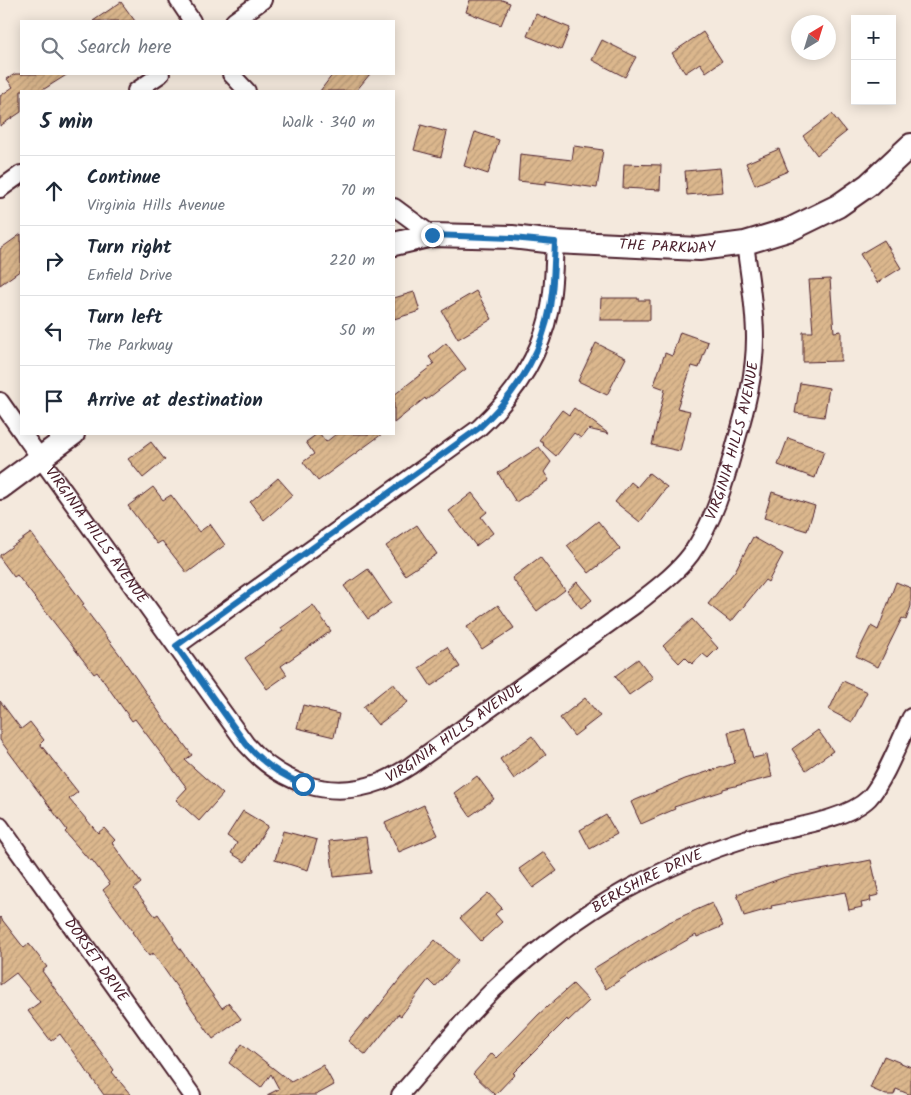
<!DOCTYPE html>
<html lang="en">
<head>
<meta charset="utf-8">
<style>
  body { margin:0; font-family:Kalam,sans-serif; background:#f6f6f7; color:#1f2937 }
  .controls { position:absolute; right:15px; top:15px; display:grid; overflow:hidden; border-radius:0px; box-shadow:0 2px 12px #0003 }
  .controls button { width:45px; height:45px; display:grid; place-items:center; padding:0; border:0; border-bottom:1px solid #e0e1e3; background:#fff; color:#1f2937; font:25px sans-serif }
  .compass { position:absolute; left:791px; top:15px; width:45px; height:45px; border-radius:50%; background:#fff; box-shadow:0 2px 12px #0003; rotate:38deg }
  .stop { position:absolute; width:15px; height:15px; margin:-11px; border:4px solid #1f6fb2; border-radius:50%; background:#fff }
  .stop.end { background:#1f6fb2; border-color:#fff; box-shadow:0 1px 5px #0008 }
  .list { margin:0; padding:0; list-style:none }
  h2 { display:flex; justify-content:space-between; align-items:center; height:65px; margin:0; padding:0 20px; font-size:21px }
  h2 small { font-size:16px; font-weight:400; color:#747a83 }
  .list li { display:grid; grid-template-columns:32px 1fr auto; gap:15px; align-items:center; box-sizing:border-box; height:70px; padding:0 20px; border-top:1px solid #e0e1e3 }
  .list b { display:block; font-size:19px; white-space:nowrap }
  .list p { margin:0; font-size:16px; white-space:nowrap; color:#747a83 }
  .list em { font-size:16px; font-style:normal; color:#747a83 }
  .icon { flex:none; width:28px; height:28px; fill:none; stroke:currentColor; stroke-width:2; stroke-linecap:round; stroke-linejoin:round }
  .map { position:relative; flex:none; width:911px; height:1095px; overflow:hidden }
  .search { position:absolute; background:#fff; box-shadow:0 2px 12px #0003; left:20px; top:20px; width:375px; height:55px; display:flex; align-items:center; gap:12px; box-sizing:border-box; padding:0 18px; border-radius:0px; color:#747a83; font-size:19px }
  .panel { position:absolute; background:#fff; box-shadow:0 2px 12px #0003; left:20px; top:90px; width:375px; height:345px; border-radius:0px }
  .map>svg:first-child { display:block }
  .building { fill:url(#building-hatch); stroke:#4a1f2b }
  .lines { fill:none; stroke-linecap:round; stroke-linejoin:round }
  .street-casing { stroke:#4a1f2b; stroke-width:20 }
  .secondary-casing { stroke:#4a1f2b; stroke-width:26 }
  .street { stroke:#fff; stroke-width:16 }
  .secondary { stroke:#fff; stroke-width:22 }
  .route { stroke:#1f6fb2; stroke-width:6 }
  .labels { text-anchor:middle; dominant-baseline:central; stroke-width:5; stroke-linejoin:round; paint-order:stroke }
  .street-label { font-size:15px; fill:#4a1f2b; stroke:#fff }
</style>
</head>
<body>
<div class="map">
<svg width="911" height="1095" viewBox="0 0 911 1095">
  <defs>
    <pattern id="building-hatch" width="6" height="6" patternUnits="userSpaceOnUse" patternTransform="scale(1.25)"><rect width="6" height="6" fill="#dbb78d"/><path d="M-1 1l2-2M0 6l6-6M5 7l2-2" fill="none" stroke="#bd9d7a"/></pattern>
  </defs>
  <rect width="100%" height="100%" fill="#f4e9dd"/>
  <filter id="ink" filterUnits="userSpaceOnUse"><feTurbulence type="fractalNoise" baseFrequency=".02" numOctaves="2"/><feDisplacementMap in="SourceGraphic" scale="10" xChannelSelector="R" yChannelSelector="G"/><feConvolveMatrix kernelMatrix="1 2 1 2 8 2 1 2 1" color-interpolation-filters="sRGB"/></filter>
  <g filter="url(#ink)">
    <g class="building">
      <polygon points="470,0 502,0 510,3 501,25 466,12"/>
      <polygon points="121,2 135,21 93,21"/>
      <polygon points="536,14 570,28 561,50 527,36"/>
      <polygon points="703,32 722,61 706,72 700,63 685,73 672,53"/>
      <polygon points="602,40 636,57 625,77 592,60"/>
      <polygon points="15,74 68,74 41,91 21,91 21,112 0,126 0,96 13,87 7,79"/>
      <polygon points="333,74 370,74 356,91 320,91"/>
      <polygon points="832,114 846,132 817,155 803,136"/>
      <polygon points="421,125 447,132 441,157 414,150"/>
      <polygon points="475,132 499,140 488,174 464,166"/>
      <polygon points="574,146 603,150 597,188 546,181 546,184 518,181 520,154 572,160"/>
      <polygon points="779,149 788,171 755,185 746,163"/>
      <polygon points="624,164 661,165 660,190 623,188"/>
      <polygon points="720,168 723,192 687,195 685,171"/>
      <polygon points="21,234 21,270 0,285 0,249"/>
      <polygon points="884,240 901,268 877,283 860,254"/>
      <polygon points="830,279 834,332 841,331 841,361 803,362 803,332 813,332 809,280"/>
      <polygon points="476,291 492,319 458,339 442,311"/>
      <polygon points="414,292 420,311 394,319 394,298"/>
      <polygon points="601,298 638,298 638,300 650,300 650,320 600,320"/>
      <polygon points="680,332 708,342 699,368 692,366 677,408 690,411 680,451 652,445 665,389 654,385 665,353 672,356"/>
      <polygon points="446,343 466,369 426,400 425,398 394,423 394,395 434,364 429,357"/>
      <polygon points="596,343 626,358 607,395 578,381"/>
      <polygon points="800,383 829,388 824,417 795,413"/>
      <polygon points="574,408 609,434 588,429 581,438 574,433 556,456 543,445 544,444 539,440 562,410 569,415"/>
      <polygon points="317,434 320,434 326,442 336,434 382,434 318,481 303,462 314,454 306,442"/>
      <polygon points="788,438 824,451 815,478 778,465"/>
      <polygon points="151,442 165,460 143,478 128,459"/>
      <polygon points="539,447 551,462 544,472 549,480 516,502 498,473"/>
      <polygon points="649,473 667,487 640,522 615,502 631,482 637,487"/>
      <polygon points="278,478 293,495 264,520 250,502"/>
      <polygon points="153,487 163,500 171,495 199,532 210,524 225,545 187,573 162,541 157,544 128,506"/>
      <polygon points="772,492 815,506 807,531 764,518"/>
      <polygon points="472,493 487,512 481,517 493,533 476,546 449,511"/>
      <polygon points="598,521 620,549 589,573 567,546"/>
      <polygon points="417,525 437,554 405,575 386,546"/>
      <polygon points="31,533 84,604 82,605 120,655 168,725 169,724 192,755 185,760 223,794 199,821 176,800 187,788 135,719 132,721 97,672 94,674 17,575 14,577 0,558 0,555"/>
      <polygon points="753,537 783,554 768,582 765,580 731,622 708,604 735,571"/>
      <polygon points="540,557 565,590 537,611 512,578"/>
      <polygon points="368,569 391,603 368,619 344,586"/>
      <polygon points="577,582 592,600 581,608 567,591"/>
      <polygon points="896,582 911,588 911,606 906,620 902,618 878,667 856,656 871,626 878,630"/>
      <polygon points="313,605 331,631 281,666 287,675 267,689 245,658 283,631 281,628"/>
      <polygon points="498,605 514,628 482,649 467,627"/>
      <polygon points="692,619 718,648 708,658 703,654 692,664 685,657 679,663 663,646"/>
      <polygon points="447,647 460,667 431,686 419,668 428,662 427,660"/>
      <polygon points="638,659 653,678 629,695 615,676"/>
      <polygon points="843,681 867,692 852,722 829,710"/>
      <polygon points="393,683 408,702 378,725 363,707"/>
      <polygon points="585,698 600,716 574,736 560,718"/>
      <polygon points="0,701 21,729 30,722 44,740 40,744 78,792 69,799 98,833 104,828 115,840 112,843 141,883 134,889 155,916 158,914 174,938 173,939 222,1008 229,1003 241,1019 213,1039 153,953 149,956 132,932 133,931 103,890 110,884 92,860 90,861 65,832 67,830 0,740"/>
      <polygon points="303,705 339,714 334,737 297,728"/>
      <polygon points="745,728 753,758 767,755 772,777 723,789 723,791 674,807 675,809 641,824 631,802 685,779 735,763 728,732"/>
      <polygon points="818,730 833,751 806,770 792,749"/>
      <polygon points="532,736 546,755 514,779 500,759"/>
      <polygon points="477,776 494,799 470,816 454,793"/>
      <polygon points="424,805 438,835 399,852 385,823"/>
      <polygon points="243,811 268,826 245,862 231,853 237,843 227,836"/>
      <polygon points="606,815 617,834 590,849 580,830"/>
      <polygon points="283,831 317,840 308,870 275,860"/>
      <polygon points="366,837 371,873 334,877 329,841"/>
      <polygon points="543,852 557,871 533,888 519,869"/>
      <polygon points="871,860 879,895 870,897 871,901 861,903 862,907 849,910 845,892 771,906 772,908 744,916 737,894 785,877"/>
      <polygon points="488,893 502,908 495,914 502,922 481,941 460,918"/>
      <polygon points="712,903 723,926 697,937 696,935 650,961 650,960 606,989 593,969 667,923"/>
      <polygon points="0,917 24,948 29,944 47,967 42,971 114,1070 112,1072 131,1095 104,1095 60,1034 51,1041 28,1011 40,1002 16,973 0,985"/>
      <polygon points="435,940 458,961 435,987 428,980 401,1016 398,1014 366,1055 348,1041 366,1019 368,1020 403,975"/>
      <polygon points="573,984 589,1001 568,1021 567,1019 513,1073 515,1074 495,1095 473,1074 492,1053 497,1058 538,1015"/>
      <polygon points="242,1044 291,1082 323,1065 334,1085 316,1095 267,1095 279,1089 271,1074 261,1088 229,1063"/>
      <polygon points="884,1056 911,1067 911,1095 896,1089 894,1095 886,1095 870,1088"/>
    </g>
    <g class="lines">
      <defs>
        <g id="street">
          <polyline points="178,0 192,21"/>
          <polyline points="234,21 263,0"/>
          <polyline points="231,74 247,91"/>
          <polyline points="136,91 161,74"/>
          <polyline points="0,189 21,174"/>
          <polyline points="394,207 432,235"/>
          <polyline points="0,401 21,431"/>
          <path id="s1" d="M23 434 246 744C280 783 329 801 380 782 391 778 400 772 410 766L635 605C655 589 676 574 691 554 715 520 725 482 736 442 746 408 755 374 755 338 755 306 749 275 745 243"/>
          <path d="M177 646 479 428C519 391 547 347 552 292 554 275 554 258 555 242"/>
          <path id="s2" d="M0 826 192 1095"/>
          <path id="s3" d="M400 1095C431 1060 460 1023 493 990 533 952 578 917 626 890 665 869 706 851 748 838 782 828 845 822 869 798 884 782 901 738 911 717"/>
        </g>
        <g id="secondary">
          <path id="s4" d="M394 244 432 235 512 237 555 242 699 249 745 243 791 229 838 206 868 185 911 145"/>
          <polyline points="0,488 73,434"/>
        </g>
      </defs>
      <use href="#street" class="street-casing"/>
      <use href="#secondary" class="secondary-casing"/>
      <use href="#street" class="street"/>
      <use href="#secondary" class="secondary"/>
    </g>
  </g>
  <g class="lines" filter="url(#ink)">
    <path class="route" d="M303 784C280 775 262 763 246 744L176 646 479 428C519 391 547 347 552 292 554 275 554 258 555 242L512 238 432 235"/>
  </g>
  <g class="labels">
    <g class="street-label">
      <text stroke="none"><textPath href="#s4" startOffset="275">THE PARKWAY</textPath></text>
      <text stroke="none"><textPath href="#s1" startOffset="1039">VIRGINIA HILLS AVENUE</textPath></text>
      <text stroke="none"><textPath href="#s1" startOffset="125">VIRGINIA HILLS AVENUE</textPath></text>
      <text stroke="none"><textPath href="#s1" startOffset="620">VIRGINIA HILLS AVENUE</textPath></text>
      <text stroke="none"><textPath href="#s3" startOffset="330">BERKSHIRE DRIVE</textPath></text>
      <text stroke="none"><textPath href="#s2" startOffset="165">DORSET DRIVE</textPath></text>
    </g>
  </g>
</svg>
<div class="controls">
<button>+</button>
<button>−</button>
</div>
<svg class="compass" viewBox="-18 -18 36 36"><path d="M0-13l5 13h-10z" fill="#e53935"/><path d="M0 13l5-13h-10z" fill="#747a83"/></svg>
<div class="stop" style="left:303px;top:784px"></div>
<div class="stop end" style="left:432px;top:235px"></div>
<div class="search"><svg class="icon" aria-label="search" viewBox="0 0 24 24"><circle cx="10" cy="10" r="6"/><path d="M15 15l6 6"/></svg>Search here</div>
<section class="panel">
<h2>5 min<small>Walk · 340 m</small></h2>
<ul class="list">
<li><svg class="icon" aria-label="ahead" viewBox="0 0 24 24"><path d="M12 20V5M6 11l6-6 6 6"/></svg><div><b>Continue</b><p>Virginia Hills Avenue</p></div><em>70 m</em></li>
<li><svg class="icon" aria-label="right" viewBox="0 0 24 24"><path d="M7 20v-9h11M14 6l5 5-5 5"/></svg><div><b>Turn right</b><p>Enfield Drive</p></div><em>220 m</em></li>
<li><svg class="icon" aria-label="left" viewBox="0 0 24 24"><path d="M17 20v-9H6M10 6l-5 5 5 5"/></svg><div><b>Turn left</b><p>The Parkway</p></div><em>50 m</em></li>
<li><svg class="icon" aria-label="arrive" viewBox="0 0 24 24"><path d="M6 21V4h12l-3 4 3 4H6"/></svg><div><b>Arrive at destination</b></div></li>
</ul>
</section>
</div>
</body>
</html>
